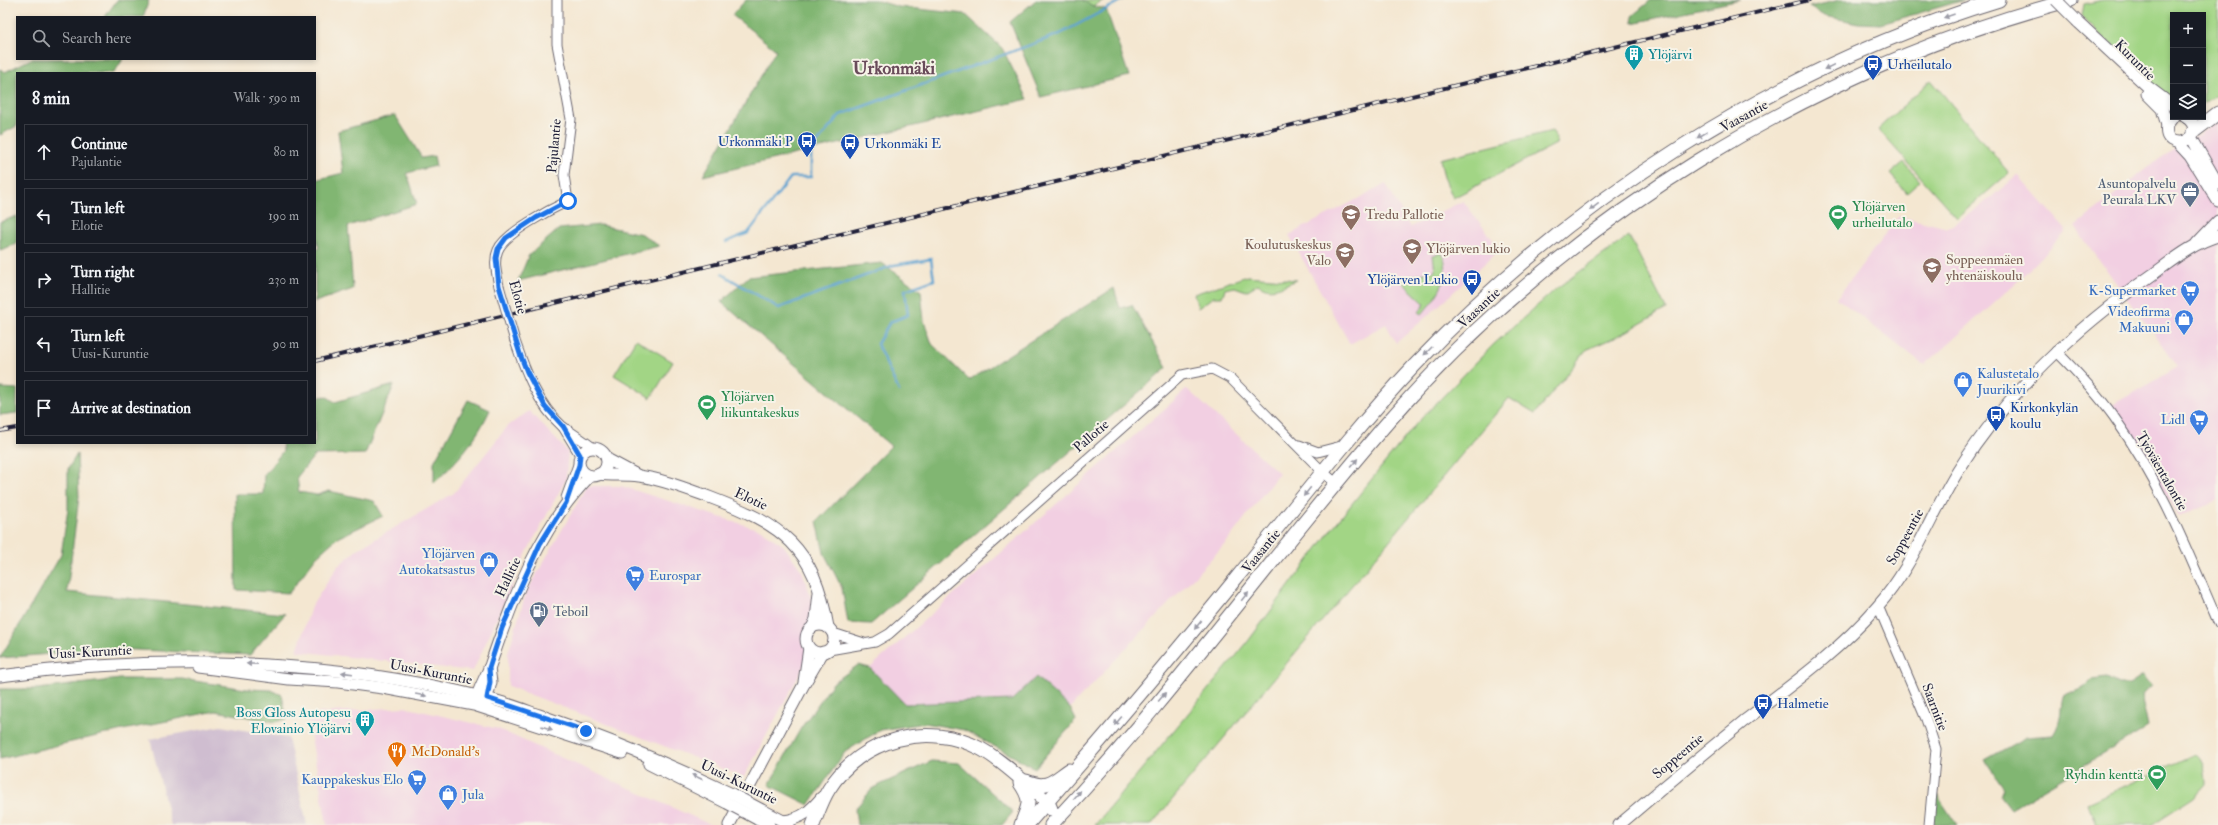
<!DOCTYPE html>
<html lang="en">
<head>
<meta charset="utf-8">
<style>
  body { margin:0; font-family:"IM FELL Double Pica",serif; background:#242831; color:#f1f3f6 }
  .controls { position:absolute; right:12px; top:12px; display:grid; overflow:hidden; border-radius:0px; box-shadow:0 2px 6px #0003 }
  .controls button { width:36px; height:36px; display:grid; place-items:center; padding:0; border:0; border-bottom:1px solid #363941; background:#171b24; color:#f1f3f6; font:20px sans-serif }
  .stop { position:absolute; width:12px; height:12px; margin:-9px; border:3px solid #1a73e8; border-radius:50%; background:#fff }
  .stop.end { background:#1a73e8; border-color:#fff; box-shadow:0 1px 4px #0008 }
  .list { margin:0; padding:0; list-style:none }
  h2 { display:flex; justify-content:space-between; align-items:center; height:52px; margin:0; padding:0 16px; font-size:17px }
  h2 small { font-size:13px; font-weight:400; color:#9ea1a6 }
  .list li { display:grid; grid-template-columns:26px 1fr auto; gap:12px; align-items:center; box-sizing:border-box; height:56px; margin:0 8px 8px; padding:0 8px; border:1px solid #363941; border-radius:0px }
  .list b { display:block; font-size:15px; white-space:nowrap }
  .list p { margin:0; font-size:13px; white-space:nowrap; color:#9ea1a6 }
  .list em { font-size:13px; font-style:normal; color:#9ea1a6 }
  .icon { flex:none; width:22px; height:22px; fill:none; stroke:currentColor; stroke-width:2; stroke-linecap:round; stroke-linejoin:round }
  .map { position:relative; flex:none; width:2218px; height:825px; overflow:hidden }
  .search { position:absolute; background:#171b24; box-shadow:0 2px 6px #0003; left:16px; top:16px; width:300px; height:44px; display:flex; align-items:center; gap:10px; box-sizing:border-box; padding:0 14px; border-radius:0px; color:#9ea1a6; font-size:15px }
  .panel { position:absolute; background:#171b24; box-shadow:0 2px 6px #0003; left:16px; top:72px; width:300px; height:372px; border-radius:0px }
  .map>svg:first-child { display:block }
  .built { fill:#f2cfe2 }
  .industrial { fill:#cfbdd0 }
  .green { fill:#a2d585; stroke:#627c60 }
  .forest { fill:#81b672; stroke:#526c56 }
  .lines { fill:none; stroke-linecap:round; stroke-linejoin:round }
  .stream { stroke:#5aa1d0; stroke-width:2.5 }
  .minor-casing { stroke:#6c6770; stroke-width:11 }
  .major-casing { stroke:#6c6770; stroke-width:13 }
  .highway-casing { stroke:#6c6770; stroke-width:15 }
  .minor { stroke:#fff; stroke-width:9 }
  .major { stroke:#fff; stroke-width:11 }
  .highway { stroke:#fff; stroke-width:13 }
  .rail-casing { stroke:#22223b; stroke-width:4 }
  .rail { stroke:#f7f3e8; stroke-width:2.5; stroke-dasharray:8; stroke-linecap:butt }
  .minor-bridge-casing { stroke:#6c6770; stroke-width:11; stroke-linecap:butt }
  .major-bridge-casing { stroke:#6c6770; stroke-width:13; stroke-linecap:butt }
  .minor-bridge { stroke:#fff; stroke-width:9 }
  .major-bridge { stroke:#fff; stroke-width:11 }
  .oneway { fill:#9c9ca7 }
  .route { stroke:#1a73e8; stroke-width:5 }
  .labels { text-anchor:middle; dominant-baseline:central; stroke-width:4; stroke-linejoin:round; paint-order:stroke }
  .culture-label { font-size:14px; fill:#0d838f; stroke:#f7f3e8; text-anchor:start }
  .street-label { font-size:14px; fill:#22223b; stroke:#f7f3e8 }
  .transit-label { font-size:14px; fill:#164399; stroke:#f7f3e8; text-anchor:start }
  .service-label { font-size:14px; fill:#4e5e75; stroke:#f7f3e8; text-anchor:end }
  .leisure-label { font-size:14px; fill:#27864d; stroke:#f7f3e8; text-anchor:start }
  .education-label { font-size:14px; fill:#785e54; stroke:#f7f3e8; text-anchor:start }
  .shop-label { font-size:14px; fill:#366cbe; stroke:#f7f3e8; text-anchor:end }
  .food-label { font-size:14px; fill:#c56008; stroke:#f7f3e8; text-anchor:start }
  .district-label { font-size:18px; font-weight:bold; fill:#6a4c5b; stroke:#f7f3e8 }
</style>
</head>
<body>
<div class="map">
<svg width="2218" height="825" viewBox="0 0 2218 825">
  <rect width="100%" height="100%" fill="#f7f3e8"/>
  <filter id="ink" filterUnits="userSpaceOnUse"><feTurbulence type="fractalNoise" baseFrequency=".025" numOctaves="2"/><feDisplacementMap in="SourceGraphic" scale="8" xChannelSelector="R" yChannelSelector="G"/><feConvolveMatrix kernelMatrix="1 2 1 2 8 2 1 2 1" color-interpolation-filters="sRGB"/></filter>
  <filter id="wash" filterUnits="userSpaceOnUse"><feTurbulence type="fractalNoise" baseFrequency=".012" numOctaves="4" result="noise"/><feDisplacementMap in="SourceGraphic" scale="16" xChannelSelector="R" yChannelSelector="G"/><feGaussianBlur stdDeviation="0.9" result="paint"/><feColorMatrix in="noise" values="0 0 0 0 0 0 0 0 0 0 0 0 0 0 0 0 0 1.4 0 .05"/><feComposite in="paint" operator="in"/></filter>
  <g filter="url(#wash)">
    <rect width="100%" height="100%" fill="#f4e7d1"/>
    <g class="built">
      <polygon points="2218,122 2218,500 2178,516 2112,405 2178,367 2075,227 2153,163"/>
      <polygon points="2018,175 2066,229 2065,233 2031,269 1926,364 1922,364 1837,298 1899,216 1948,228 1978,208"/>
      <polygon points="1386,184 1410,227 1463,201 1500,249 1432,312 1396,343 1386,324 1350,344 1289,235"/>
      <polygon points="1187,389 1279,473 1226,543 1070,708 1036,677 1012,700 904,704 870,668"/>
      <polygon points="529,411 568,452 566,479 528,550 473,671 297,651 311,607 338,566 358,549 454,493 508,426"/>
      <polygon points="587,486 621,486 761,530 784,546 802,571 812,600 815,623 811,646 805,664 744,777 508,686 508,653 526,593"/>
      <polygon points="404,707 498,729 711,825 327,825 308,721 318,713"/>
    </g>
    <polygon class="industrial" points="221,726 288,738 307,825 171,825 150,739"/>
    <g class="green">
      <polygon points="1082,0 1104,0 1093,6"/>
      <polygon points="2103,0 2218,0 2218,94 2203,104 2203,15 2173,15 2173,98 2150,84 2082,16 2084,4"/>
      <polygon points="1931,80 2009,173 1957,218 1878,129"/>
      <polygon points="1552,131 1557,138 1556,144 1453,198 1444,177 1440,159"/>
      <polygon points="1904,162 1920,181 1907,193 1890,174"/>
      <polygon points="1629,236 1666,309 1624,333 1586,350 1535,414 1509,398 1151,825 1095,825 1246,644 1334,526 1416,424 1493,345 1557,288"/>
      <path d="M1442 253C1453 277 1437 296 1422 314L1419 312 1425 304 1401 281 1402 278 1435 271 1433 255Z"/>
      <path d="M1247 276 1296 280C1282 286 1271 294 1258 284L1246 291 1235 287 1225 289 1222 297H1213L1198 308 1194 294Z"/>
      <polygon points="636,339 673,362 651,398 614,375"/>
      <path d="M2195 754C2204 761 2206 773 2206 784L2194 797 2151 825H2096L2088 803Z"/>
    </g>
    <g class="forest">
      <polygon points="117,0 149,0 143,17 105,17"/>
      <polygon points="746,0 875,0 899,7 965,14 1002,48 1028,99 703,176 776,50 732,15"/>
      <polygon points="1036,0 1082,0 1093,6 1106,9 1129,76 1041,97 1010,22"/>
      <polygon points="1651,0 1740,0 1633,23 1632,16"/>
      <polygon points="1840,0 1964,0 1881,24 1858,23 1824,16 1809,7"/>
      <polygon points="31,59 123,59 114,73 17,73 17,126 0,135 0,69 5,72"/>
      <polygon points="395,115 422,158 434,156 436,166 407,173 417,204 348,226 353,289 315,302 315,251 319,248 315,232 315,180 343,173 338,131"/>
      <polygon points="17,216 17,244 0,250 0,222"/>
      <polygon points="600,225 642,234 659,246 518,281 529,255 559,229"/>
      <polygon points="882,263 921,291 924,321 932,344 969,380 1114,288 1120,308 1132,305 1167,368 871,624 848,623 842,588 824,553 817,521 891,446 721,302 748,277"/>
      <polygon points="394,385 365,454 315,455 297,477 299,492 317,495 329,491 374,501 383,516 337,538 316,557 289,593 236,590 235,494 263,494 264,475 283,451 282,443 315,443 315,398 326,396 335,402"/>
      <polygon points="0,388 17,389 17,413 0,415"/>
      <path d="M468 400 490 410C476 440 458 461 434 483V462Z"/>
      <polygon points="77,454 79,497 67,592 285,614 250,655 115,649 0,658 61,555 68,509 68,469"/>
      <polygon points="858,665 870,668 905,704 1012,700 1036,677 1070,708 1076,720 1035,768 964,730 925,723 880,730 845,752 809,805 769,785 801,728 833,683"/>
      <path d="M2143 675 2152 686 2141 695 2148 727 2011 809 2001 796 2004 788 1985 760 2026 737 2053 735C2063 719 2059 713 2063 696L2087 685 2092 680 2107 678 2118 684H2129Z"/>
      <polygon points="120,679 182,679 246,689 271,690 282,695 287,719 275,722 216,711 118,731 0,759 0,689 38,689"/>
      <polygon points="932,761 959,763 1013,812 1002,825 857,825 855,809 873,788"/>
      <polygon points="1933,789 1957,825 1933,825"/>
    </g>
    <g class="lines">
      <g class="stream">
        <polyline points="726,242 748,233 791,177 811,177 811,150 840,115 1060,34 1123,0"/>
        <polyline points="722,274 779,308 894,265 931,259 934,280 905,290 908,315 890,322 877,344 899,391"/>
      </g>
    </g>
  </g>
  <g filter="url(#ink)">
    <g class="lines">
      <defs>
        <g id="minor">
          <path d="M499 286C497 275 493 261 498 250 505 233 551 209 568 201L564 175 571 119 557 44V0"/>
          <path d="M515 341C525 370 538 405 562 426 572 433 583 440 592 447"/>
          <path d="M2056 351C2076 371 2097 393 2114 417 2159 479 2188 552 2218 622"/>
          <polyline points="563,427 580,455"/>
          <polyline points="1299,445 1318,452 1345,445"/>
          <polyline points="1878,606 1926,719 1936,749 1929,825"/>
          <polyline points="833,633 864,643"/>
          <polyline points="829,650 875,642 889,634 1182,375 1212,369 1231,379 1323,472 1337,484"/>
        </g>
        <g id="major">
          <polyline points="2078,22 2148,87 2173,106"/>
          <polyline points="2147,94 2162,109 2167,125"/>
          <path d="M2173 117 2167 125C2161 157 2213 138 2186 117"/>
          <polyline points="2191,137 2218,184"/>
          <polyline points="2177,142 2190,156 2218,201"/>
          <polyline points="2197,243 2218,221"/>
          <circle cx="593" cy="462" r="14"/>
          <polyline points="607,459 637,475"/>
          <path d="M599 474C612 476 626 474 639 476 662 479 687 489 709 497 783 525 814 546 828 627"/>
          <polyline points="567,498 579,465"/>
          <circle cx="820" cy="639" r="14"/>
          <polyline points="813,626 816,619 819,593"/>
          <polyline points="198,667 289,679 338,682 383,688 474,705 622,753"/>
          <path d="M0 676C160 654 328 658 486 698 504 702 522 709 539 715 606 738 669 764 732 794"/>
          <polyline points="804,682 809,648"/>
          <path d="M475 703C478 689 485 679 490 666 513 598 539 528 590 476"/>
          <polyline points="485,705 491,682 489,668"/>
          <polyline points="649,764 727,803"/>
          <polyline points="762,810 789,824"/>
          <polyline points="757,819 769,825"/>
          <path d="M783 821C802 819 810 811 822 797"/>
          <polyline points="729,825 803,686 823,652"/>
          <path d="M1619 825C1660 790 1702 755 1744 721 1790 686 1839 651 1877 607 1913 567 1930 516 1958 471 2008 391 2075 329 2152 275 2173 260 2193 243 2218 236"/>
        </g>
        <g id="highway">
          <polyline points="2187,117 2192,117"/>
          <polyline points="2193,132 2218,113"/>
          <path d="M1026 781C1047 790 1053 781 1069 770"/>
          <path d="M1020 783C1033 802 1028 805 1021 825"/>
          <path d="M813 825C818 813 822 800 829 789 861 738 929 721 981 749 1005 762 1026 785 1048 802L1051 809"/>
          <path d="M1027 825C1099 743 1169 661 1238 576 1296 506 1351 433 1414 366 1571 200 1780 66 1999 0"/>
          <path d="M1051 825C1171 698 1273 554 1388 422 1564 220 1812 68 2071 0"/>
        </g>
      </defs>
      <use href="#minor" class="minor-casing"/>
      <use href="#major" class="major-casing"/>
      <use href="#highway" class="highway-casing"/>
      <use href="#minor" class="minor"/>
      <use href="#major" class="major"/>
      <use href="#highway" class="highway"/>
      <defs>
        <g id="rail">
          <polyline points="315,361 1809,0"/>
          <polyline points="0,431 17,428"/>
        </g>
      </defs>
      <use href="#rail" class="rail-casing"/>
      <use href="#rail" class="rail"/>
      <defs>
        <polyline id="minor-bridge" points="499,286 515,341"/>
        <g id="major-bridge">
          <polyline points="2056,0 2078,22"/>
          <polyline points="732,794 762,810"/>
          <polyline points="727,803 757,819"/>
        </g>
      </defs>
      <use href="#minor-bridge" class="minor-bridge-casing"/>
      <use href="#major-bridge" class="major-bridge-casing"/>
      <use href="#minor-bridge" class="minor-bridge"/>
      <use href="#major-bridge" class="major-bridge"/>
    </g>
    <defs><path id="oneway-solid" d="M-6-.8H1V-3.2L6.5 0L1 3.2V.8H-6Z"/></defs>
    <g class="oneway">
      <use href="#oneway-solid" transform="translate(1949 16) rotate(161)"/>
      <use href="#oneway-solid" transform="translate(1829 67) rotate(154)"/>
      <use href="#oneway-solid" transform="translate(1702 135) rotate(149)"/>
      <use href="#oneway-solid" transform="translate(1594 207) rotate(143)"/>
      <use href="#oneway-solid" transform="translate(1428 351) rotate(135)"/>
      <use href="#oneway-solid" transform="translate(1354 463) rotate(-50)"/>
      <use href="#oneway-solid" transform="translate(1307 492) rotate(129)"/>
      <use href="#oneway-solid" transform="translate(1245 596) rotate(-51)"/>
      <use href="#oneway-solid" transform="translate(1198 625) rotate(129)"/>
      <use href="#oneway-solid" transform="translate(252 664) rotate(-177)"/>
      <use href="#oneway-solid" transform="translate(347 673) rotate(-173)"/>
      <use href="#oneway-solid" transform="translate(421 695) rotate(10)"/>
      <use href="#oneway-solid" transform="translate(1162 697) rotate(-50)"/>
      <use href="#oneway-solid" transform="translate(1118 721) rotate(130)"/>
      <use href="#oneway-solid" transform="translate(547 728) rotate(19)"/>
      <use href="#oneway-solid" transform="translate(697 777) rotate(-155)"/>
      <use href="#oneway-solid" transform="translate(1077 795) rotate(-49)"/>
    </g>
  </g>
  <g class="lines" filter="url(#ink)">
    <polyline class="route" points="568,201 536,218 506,238 498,249 496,258 499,286 520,354 527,372 545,406 563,426 580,455 579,465 566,503 540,544 502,628 489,668 490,682 487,698 586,731"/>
  </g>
  <defs>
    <symbol id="building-pin" viewBox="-11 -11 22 30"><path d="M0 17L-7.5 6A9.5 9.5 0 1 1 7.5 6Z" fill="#0f9aa8" stroke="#f7f3e8"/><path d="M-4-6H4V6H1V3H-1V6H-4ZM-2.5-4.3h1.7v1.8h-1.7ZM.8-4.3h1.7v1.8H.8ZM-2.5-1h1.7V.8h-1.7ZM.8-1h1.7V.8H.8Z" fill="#fff"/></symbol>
    <symbol id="bus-pin" viewBox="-11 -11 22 30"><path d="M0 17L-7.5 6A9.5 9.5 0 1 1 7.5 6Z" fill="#1a4fb4" stroke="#f7f3e8"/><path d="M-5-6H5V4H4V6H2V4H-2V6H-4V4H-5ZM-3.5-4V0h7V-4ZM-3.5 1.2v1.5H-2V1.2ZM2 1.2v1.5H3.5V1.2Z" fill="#fff"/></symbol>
    <symbol id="office-pin" viewBox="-11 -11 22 30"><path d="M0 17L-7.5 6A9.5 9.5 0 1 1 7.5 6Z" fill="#5c6f8a" stroke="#f7f3e8"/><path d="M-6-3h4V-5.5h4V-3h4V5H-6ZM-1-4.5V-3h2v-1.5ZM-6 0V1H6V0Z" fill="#fff"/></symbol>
    <symbol id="school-pin" viewBox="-11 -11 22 30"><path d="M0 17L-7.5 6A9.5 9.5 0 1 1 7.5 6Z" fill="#8d6e63" stroke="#f7f3e8"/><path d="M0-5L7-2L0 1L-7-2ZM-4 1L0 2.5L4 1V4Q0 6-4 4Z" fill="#fff"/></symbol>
    <symbol id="stadium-pin" viewBox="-11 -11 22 30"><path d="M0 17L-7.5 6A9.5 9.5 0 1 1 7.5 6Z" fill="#2e9e5b" stroke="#f7f3e8"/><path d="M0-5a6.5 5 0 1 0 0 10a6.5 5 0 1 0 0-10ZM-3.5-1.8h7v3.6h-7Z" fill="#fff"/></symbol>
    <symbol id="supermarket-pin" viewBox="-11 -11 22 30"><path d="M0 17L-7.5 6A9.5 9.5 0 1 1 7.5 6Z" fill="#3f7fe0" stroke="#f7f3e8"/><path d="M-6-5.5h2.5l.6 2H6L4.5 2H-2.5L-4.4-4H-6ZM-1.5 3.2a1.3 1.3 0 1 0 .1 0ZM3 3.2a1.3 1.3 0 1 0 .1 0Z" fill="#fff"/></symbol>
    <symbol id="shop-pin" viewBox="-11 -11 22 30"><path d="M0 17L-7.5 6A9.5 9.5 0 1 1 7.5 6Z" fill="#3f7fe0" stroke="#f7f3e8"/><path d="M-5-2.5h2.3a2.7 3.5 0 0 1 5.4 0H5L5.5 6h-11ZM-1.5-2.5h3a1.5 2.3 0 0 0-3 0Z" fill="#fff"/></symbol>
    <symbol id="fuel-pin" viewBox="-11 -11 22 30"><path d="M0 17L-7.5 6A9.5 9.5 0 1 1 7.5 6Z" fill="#5c6f8a" stroke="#f7f3e8"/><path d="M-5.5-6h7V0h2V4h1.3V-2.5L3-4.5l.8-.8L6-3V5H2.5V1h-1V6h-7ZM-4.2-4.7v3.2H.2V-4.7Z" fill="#fff"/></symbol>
    <symbol id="restaurant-pin" viewBox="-11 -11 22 30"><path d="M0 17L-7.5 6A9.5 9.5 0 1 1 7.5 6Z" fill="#e8710a" stroke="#f7f3e8"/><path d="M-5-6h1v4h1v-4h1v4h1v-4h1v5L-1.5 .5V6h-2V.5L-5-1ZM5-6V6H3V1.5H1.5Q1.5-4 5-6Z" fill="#fff"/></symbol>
  </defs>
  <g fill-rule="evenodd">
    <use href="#building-pin" x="1623" y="43" width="22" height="30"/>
    <use href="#bus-pin" x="1862" y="53" width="22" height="30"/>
    <use href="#bus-pin" x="796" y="130" width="22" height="30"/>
    <use href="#bus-pin" x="839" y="132" width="22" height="30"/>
    <use href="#office-pin" x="2179" y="180" width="22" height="30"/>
    <use href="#school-pin" x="1340" y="203" width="22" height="30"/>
    <use href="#stadium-pin" x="1827" y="203" width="22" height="30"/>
    <use href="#school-pin" x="1401" y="237" width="22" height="30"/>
    <use href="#school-pin" x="1334" y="241" width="22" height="30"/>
    <use href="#school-pin" x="1921" y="256" width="22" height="30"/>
    <use href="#bus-pin" x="1461" y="268" width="22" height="30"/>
    <use href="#supermarket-pin" x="2179" y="279" width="22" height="30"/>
    <use href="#shop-pin" x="2173" y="308" width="22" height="30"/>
    <use href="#shop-pin" x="1952" y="370" width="22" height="30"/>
    <use href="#stadium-pin" x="696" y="393" width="22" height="30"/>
    <use href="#bus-pin" x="1985" y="404" width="22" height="30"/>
    <use href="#supermarket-pin" x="2188" y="408" width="22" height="30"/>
    <use href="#shop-pin" x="478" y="550" width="22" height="30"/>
    <use href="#supermarket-pin" x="624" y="564" width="22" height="30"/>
    <use href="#fuel-pin" x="528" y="600" width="22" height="30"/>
    <use href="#bus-pin" x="1752" y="692" width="22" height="30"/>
    <use href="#building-pin" x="354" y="709" width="22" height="30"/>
    <use href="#restaurant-pin" x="386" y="740" width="22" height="30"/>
    <use href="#stadium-pin" x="2146" y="763" width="22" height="30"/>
    <use href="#supermarket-pin" x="406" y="768" width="22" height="30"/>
    <use href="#shop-pin" x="437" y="783" width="22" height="30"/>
  </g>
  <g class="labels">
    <g class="culture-label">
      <text x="1648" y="54">Ylöjärvi</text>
      <text x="351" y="712" text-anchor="end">Boss Gloss Autopesu<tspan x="351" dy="16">Elovainio Ylöjärvi</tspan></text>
    </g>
    <g class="street-label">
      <text transform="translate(2135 60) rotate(45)">Kuruntie</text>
      <text transform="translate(1744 116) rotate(-29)">Vaasantie</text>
      <text transform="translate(554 146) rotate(-85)">Pajulantie</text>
      <text transform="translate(518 297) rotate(74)">Elotie</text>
      <text transform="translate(1479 308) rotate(-43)">Vaasantie</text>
      <text transform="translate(1091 436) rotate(-41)">Pallotie</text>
      <text transform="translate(2162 471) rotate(60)">Työväentalontie</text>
      <text transform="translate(751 499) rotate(25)">Elotie</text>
      <text transform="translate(1905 537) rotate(-61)">Soppeentie</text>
      <text transform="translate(1261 551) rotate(-51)">Vaasantie</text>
      <text transform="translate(508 577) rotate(-65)">Hallitie</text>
      <text transform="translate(90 652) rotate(-3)">Uusi-Kuruntie</text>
      <text transform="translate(431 672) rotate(11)">Uusi-Kuruntie</text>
      <text transform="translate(1935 707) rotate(69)">Saarnitie</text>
      <text transform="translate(1678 756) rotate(-40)">Soppeentie</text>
      <text transform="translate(739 782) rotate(26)">Uusi-Kuruntie</text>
    </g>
    <g class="transit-label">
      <text x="1887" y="64">Urheilutalo</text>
      <text x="793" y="141" text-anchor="end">Urkonmäki P</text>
      <text x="864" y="143">Urkonmäki E</text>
      <text x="1458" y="279" text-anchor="end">Ylöjärven Lukio</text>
      <text x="2010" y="407">Kirkonkylän<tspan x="2010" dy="16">koulu</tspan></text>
      <text x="1777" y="703">Halmetie</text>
    </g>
    <g class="service-label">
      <text x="2176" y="183">Asuntopalvelu<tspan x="2176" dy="16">Peurala LKV</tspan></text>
      <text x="553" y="611" text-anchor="start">Teboil</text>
    </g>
    <g class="leisure-label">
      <text x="1852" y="206">Ylöjärven<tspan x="1852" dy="16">urheilutalo</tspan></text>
      <text x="721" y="396">Ylöjärven<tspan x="721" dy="16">liikuntakeskus</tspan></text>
      <text x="2143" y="774" text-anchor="end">Ryhdin kenttä</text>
    </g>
    <g class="education-label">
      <text x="1365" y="214">Tredu Pallotie</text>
      <text x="1331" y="244" text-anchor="end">Koulutuskeskus<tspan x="1331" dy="16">Valo</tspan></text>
      <text x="1426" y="248">Ylöjärven lukio</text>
      <text x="1946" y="259">Soppeenmäen<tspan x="1946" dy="16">yhtenäiskoulu</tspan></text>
    </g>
    <g class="shop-label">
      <text x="2176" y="290">K-Supermarket</text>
      <text x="2170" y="311">Videofirma<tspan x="2170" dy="16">Makuuni</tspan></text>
      <text x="1977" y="373" text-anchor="start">Kalustetalo<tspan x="1977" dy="16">Juurikivi</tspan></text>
      <text x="2185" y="419">Lidl</text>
      <text x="475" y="553">Ylöjärven<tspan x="475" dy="16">Autokatsastus</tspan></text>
      <text x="649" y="575" text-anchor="start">Eurospar</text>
      <text x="403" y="779">Kauppakeskus Elo</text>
      <text x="462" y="794" text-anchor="start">Jula</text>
    </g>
    <g class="food-label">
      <text x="411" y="751">McDonald's</text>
    </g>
    <g class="district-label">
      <text x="894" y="68">Urkonmäki</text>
    </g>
  </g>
</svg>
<div class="controls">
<button>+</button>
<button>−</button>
<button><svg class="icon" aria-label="layers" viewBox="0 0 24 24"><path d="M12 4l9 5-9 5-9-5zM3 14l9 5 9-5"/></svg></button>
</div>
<div class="stop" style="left:568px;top:201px"></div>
<div class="stop end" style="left:586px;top:731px"></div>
<div class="search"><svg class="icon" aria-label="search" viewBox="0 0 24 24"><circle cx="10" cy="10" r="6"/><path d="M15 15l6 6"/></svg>Search here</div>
<section class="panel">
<h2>8 min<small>Walk · 590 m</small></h2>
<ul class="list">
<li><svg class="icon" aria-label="ahead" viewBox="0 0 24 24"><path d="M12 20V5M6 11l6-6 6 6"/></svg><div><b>Continue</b><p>Pajulantie</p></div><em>80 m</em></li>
<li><svg class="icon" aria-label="left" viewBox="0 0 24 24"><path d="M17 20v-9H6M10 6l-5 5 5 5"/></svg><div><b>Turn left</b><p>Elotie</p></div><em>190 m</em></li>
<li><svg class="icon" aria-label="right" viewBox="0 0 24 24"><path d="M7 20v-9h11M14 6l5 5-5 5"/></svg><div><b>Turn right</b><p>Hallitie</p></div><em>230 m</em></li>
<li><svg class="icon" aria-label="left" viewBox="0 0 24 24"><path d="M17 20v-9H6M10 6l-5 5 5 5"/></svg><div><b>Turn left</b><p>Uusi-Kuruntie</p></div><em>90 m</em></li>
<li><svg class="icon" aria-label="arrive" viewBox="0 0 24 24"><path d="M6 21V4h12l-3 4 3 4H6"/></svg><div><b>Arrive at destination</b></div></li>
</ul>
</section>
</div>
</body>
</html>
